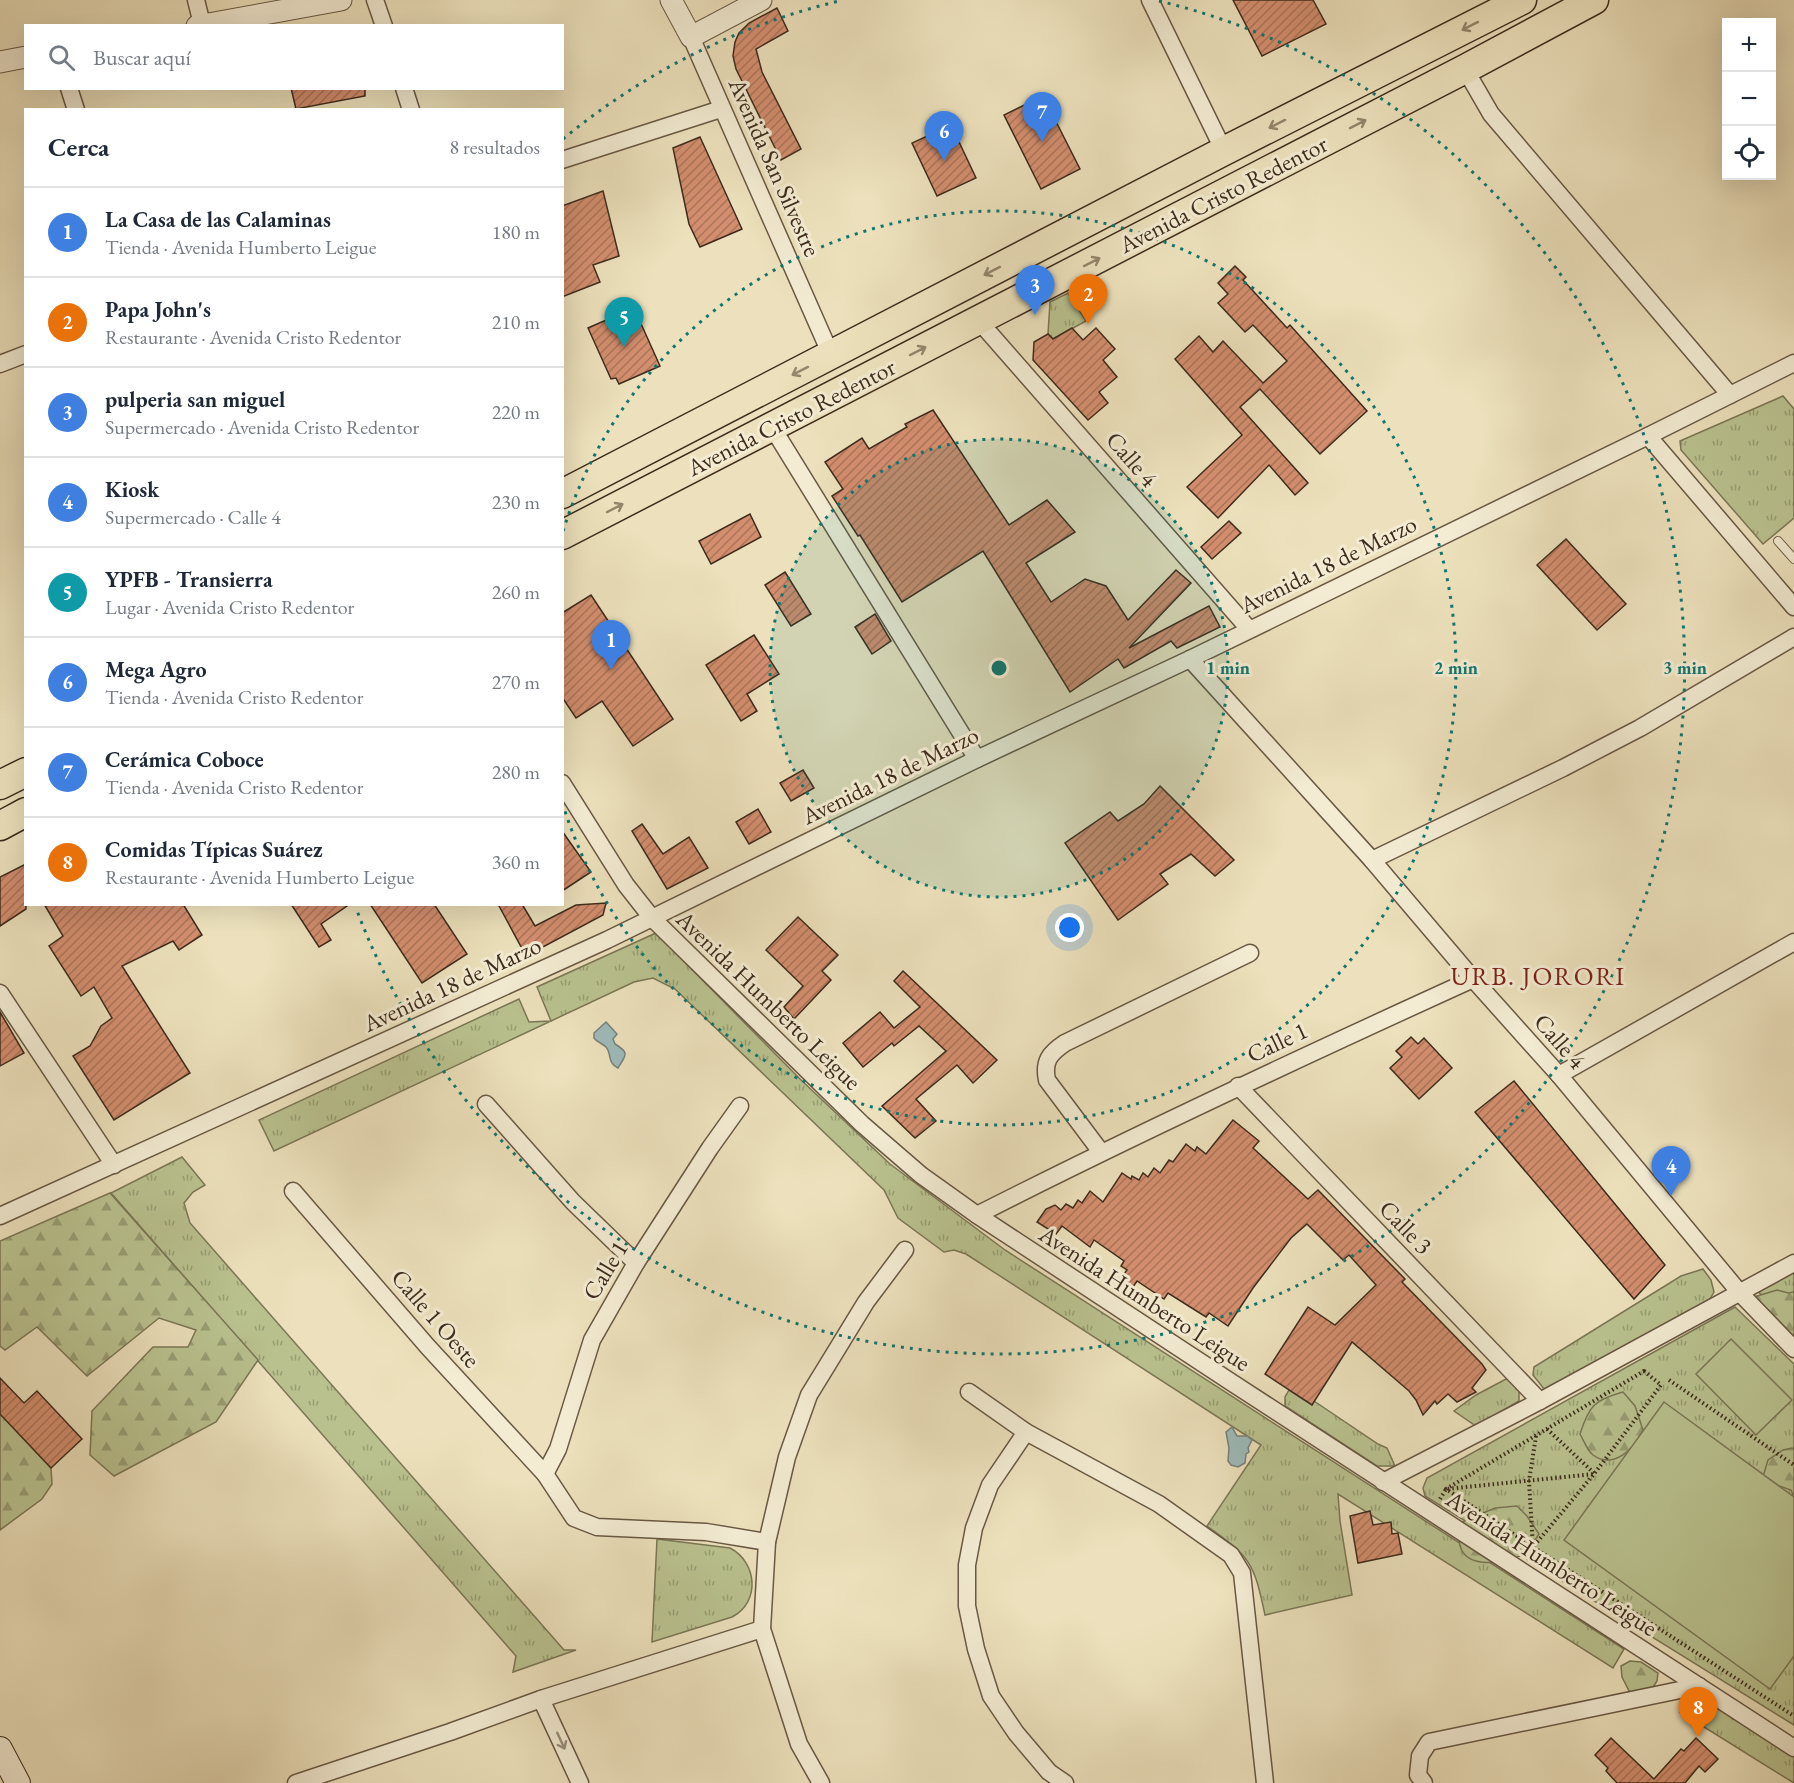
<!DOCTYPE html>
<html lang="es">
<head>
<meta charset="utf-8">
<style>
  body { margin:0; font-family:"EB Garamond",serif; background:#f6f6f7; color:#1f2937 }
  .controls { position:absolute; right:18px; top:18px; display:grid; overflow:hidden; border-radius:0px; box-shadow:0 6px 24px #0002 }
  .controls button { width:54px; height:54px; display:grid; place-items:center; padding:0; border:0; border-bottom:2px solid #e0e1e3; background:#fff; color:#1f2937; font:30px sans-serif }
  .you { position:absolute; left:1070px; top:928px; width:21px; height:21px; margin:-15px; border:4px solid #fff; border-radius:50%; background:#1a73e8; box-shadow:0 0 0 9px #1a73e833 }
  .badge { display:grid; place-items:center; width:39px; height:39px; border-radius:50%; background:#0f766e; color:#fff; font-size:20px; font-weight:700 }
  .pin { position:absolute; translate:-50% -50px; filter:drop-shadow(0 2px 3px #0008) }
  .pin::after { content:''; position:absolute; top:32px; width:21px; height:18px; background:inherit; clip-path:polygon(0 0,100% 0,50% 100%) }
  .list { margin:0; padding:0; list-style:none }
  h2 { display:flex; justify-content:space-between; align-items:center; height:78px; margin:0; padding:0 24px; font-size:26px }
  h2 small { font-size:20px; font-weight:400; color:#747a83 }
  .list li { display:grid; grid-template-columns:39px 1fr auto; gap:18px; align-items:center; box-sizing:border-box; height:90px; padding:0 24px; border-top:2px solid #e0e1e3 }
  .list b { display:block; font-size:22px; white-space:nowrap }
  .list p { margin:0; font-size:20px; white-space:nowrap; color:#747a83 }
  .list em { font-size:20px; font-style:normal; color:#747a83 }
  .icon { flex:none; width:33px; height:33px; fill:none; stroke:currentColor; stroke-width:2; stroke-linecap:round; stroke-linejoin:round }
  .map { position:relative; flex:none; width:1794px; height:1783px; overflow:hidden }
  .search { position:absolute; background:#fff; box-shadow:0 6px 24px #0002; left:24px; top:24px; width:540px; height:66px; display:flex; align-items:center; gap:15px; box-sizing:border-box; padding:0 21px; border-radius:0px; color:#747a83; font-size:22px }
  .panel { position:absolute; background:#fff; box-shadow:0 6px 24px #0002; left:24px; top:108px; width:540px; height:798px; border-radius:0px }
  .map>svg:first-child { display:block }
  .grass { fill:url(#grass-tufts); stroke:#7b7656; stroke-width:1.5 }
  .forest { fill:url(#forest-firs); stroke:#7b7656; stroke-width:1.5 }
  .pitch { fill:#b9c28f; stroke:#7b7656; stroke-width:1.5 }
  .water { fill:#9dbbbb; stroke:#77817b; stroke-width:1.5 }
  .building { fill:url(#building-hatch); stroke:#3d2b1c; stroke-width:1.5 }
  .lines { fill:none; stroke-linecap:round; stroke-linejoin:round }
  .service-casing { stroke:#695844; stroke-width:10 }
  .minor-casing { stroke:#695844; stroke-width:19 }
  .tertiary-casing { stroke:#695844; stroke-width:23 }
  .secondary-casing { stroke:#3d2b1c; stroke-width:26 }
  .trunk-casing { stroke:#3d2b1c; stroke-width:31 }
  .path { stroke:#3d2b1c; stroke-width:4; stroke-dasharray:1.5 3; stroke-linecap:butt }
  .service { stroke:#f3ecd3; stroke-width:8 }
  .minor { stroke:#f3ecd3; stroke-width:16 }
  .tertiary { stroke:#f3ecd3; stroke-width:21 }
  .secondary { stroke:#f3ecd3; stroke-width:24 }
  .trunk { stroke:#ece1bc; stroke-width:28 }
  .oneway { stroke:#94866c }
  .oneway2 { stroke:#988c78 }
  .ring { fill:none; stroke:#0f766e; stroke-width:3; stroke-dasharray:3 6 }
  .labels { text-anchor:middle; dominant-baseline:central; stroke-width:6; stroke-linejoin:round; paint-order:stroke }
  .street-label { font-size:24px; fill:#3d2b1c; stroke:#f3ecd3 }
  .neighbourhood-label { font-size:26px; letter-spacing:1.5px; fill:#7a1f14; stroke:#f3ecd3 }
  .centre { fill:#0f766e; stroke:#f3ecd3; stroke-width:3 }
  .ring-label { font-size:18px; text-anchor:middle; font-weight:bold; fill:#0f766e; stroke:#f3ecd3; stroke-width:6; stroke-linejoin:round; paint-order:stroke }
</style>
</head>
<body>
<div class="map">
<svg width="1794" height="1783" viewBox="0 0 1794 1783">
  <defs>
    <pattern id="grass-tufts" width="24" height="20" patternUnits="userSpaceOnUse" patternTransform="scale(1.5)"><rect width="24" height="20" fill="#b9c28f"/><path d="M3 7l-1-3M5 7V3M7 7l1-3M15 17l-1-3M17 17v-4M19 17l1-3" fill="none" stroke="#989e74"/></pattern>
    <pattern id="forest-firs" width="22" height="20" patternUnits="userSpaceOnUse" patternTransform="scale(1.5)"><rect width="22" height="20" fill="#b9c28f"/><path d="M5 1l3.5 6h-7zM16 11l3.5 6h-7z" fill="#989e74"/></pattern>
    <pattern id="building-hatch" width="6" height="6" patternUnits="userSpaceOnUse" patternTransform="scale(1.5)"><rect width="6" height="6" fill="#d38e6e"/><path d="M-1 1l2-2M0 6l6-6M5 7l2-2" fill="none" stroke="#ac745a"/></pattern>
  </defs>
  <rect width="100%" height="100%" fill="#ece1bc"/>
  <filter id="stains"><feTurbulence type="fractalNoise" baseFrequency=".00333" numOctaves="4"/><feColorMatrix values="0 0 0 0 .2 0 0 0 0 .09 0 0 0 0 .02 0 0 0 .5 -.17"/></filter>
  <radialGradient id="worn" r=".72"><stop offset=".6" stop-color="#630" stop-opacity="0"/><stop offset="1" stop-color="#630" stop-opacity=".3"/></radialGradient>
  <g class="grass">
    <polygon points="1068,293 1086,321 1053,339 1048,334 1050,302"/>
    <polygon points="1783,396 1794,409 1794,518 1763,544 1681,450 1680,441"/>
    <path d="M656 933 800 1079 890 1164 1005 1250 1624 1649 1613 1668 1338 1494 1340 1521 1352 1595 1265 1615C1254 1563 1251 1557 1207 1526L1261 1445 966 1254 954 1250 944 1252 898 1218 884 1190 675 989 653 978 634 982 274 1151 259 1120 519 999 529 1022 551 1021 537 987Z"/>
    <polygon points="182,1157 205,1185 193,1192 184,1203 190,1223 564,1650 576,1650 513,1672 516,1656 111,1193"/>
    <polygon points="1794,1263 1794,1329 1752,1285"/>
    <polygon points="1703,1269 1711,1280 1714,1292 1710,1299 1554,1386 1544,1389 1533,1375 1534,1367 1681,1276"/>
    <polygon points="1735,1307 1794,1364 1794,1725 1425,1496 1423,1488 1427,1478"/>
    <polygon points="1508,1378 1519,1391 1519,1401 1476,1426 1454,1411 1476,1395"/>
    <polygon points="1289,1390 1312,1405 1314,1401 1378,1444 1387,1448 1395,1466 1377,1466 1285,1406 1285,1397"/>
    <path d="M657 1539 730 1548C757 1562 761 1602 732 1617L652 1642Z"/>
    <polygon points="1698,1692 1794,1755 1794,1783 1680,1712"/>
  </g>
  <g class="forest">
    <polygon points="110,1193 258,1360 216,1422 114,1476 90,1455 92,1411 153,1347 188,1347 196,1330 159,1318 87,1376 37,1327 5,1350 0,1346 0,1241"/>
    <polygon points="1777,1290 1788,1293 1794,1292 1794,1343 1754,1297"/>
    <path d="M1623 1392 1635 1406 1643 1430C1635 1448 1614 1470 1593 1455 1587 1450 1584 1441 1580 1434 1589 1406 1594 1400 1623 1392Z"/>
    <polygon points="0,1414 51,1468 52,1484 42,1499 0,1530"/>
    <polygon points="1792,1448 1794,1449 1794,1497 1791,1490 1762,1480 1768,1460 1783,1450"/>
    <path d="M1517 1506 1527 1516 1539 1534 1526 1554C1495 1567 1447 1571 1462 1522L1495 1508Z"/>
    <polygon points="1630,1661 1641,1662 1658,1673 1657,1681 1653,1687 1634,1693 1629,1691 1622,1677 1621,1666"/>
  </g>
  <g class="pitch">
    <polygon points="1731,1339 1792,1400 1756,1435 1696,1374"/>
    <polygon points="1664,1402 1794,1497 1794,1656 1770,1689 1564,1540"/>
  </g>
  <g class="water">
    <path d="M606 1022 617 1034 613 1039 615 1044C630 1053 626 1055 618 1068 607 1063 612 1054 606 1047 603 1044 597 1042 594 1038V1033Z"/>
    <polygon points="1232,1427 1237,1436 1247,1436 1252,1440 1248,1448 1249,1452 1246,1454 1245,1463 1238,1467 1231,1465 1228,1461 1229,1448 1226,1432"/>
  </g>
  <g class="building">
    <polygon points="1233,0 1313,0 1326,24 1262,56"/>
    <polygon points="777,8 788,31 756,49 762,72 801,149 781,160 736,69 733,56 735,42 739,33 749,23"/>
    <polygon points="291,88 365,88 365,96 296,109"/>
    <polygon points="1043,96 1080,169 1041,189 1004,115"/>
    <polygon points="951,125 976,178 937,196 912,143"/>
    <polygon points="700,137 742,229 700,247 689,224 673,148"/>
    <polygon points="603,191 619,256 593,265 600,282 562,297 562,206"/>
    <polygon points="1235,266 1246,277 1243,280 1287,328 1290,325 1367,411 1320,454 1260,389 1240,407 1308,483 1295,495 1269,465 1218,518 1187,487 1242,435 1175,359 1199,336 1213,352 1223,341 1263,383 1287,361 1253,325 1245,332 1218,303 1228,294 1218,283"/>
    <polygon points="634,308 660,366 619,384 616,378 611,379 588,328"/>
    <polygon points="1072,328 1083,340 1096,328 1115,349 1103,360 1117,377 1099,392 1108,403 1088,420 1033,360 1034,342 1048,334 1053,339"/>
    <polygon points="933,410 1009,525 1047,500 1075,532 1026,563 1051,602 1085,579 1106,586 1128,620 1176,570 1191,583 1129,648 1209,606 1220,627 1177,648 1171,641 1124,668 1118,659 1070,692 983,551 902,602 860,535 858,536 832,496 843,489 825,462 862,438 869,449 907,427 905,424"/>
    <polygon points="750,514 761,537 711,564 699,541"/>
    <polygon points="1229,521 1241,533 1212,559 1201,547"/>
    <polygon points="1566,539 1626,604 1597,630 1537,565"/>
    <polygon points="785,572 811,614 791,626 765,585"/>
    <polygon points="591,595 673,719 633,746 602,701 576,718 562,697 562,613"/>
    <polygon points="875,614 891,641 872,654 855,627"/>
    <polygon points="754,635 779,674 747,694 757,711 741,721 706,665"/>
    <polygon points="803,770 814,788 791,801 780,783"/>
    <polygon points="1160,786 1234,860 1215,876 1191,854 1160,874 1168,884 1118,920 1065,843 1110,812 1118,821 1144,804"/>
    <polygon points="758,809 771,832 749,844 736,822"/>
    <polygon points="642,824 663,854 689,837 708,868 667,889 632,831"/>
    <polygon points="562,831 591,872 562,891"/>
    <polygon points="26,864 26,909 0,926 0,877"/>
    <polygon points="606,903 603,915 526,956 498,904 522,904 535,926 576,905"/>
    <polygon points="44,904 183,904 202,935 179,950 173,941 122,966 190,1073 114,1120 73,1056 90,1046 101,1026 112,1018 94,987 81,996 49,946 63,936"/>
    <polygon points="291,904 350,904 321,924 331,940 319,947"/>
    <polygon points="370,904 434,904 467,954 422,983"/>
    <polygon points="798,917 838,955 822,971 831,980 794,1019 784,1007 803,986 766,950"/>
    <polygon points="903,971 997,1060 973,1083 957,1065 916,1099 936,1121 915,1138 882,1106 946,1051 919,1026 894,1046 892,1043 863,1067 843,1043 880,1012 894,1028 920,1007 894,981"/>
    <polygon points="0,1012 24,1053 0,1066"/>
    <polygon points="1411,1037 1418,1044 1424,1038 1452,1068 1419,1099 1390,1068 1402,1057 1396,1051"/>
    <polygon points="1514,1081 1665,1265 1634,1299 1475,1112"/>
    <polygon points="1233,1120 1259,1141 1253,1148 1308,1199 1318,1190 1405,1279 1402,1282 1482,1364 1486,1370 1472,1388 1476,1392 1457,1402 1448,1394 1437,1404 1435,1401 1423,1415 1416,1400 1409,1391 1352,1342 1312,1405 1265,1374 1308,1307 1335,1325 1376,1285 1349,1255 1343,1260 1307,1224 1291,1238 1253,1288 1228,1326 1209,1313 1206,1317 1168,1293 1164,1299 1137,1281 1133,1287 1120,1279 1127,1270 1121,1266 1124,1261 1094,1240 1090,1247 1062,1226 1056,1234 1037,1222 1046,1209 1055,1205 1061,1210 1066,1204 1073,1208 1078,1200 1082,1203 1090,1191 1103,1202 1122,1173 1131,1179 1132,1176 1139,1180 1143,1173 1148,1177 1154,1168 1160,1173 1169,1160 1173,1162 1186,1144 1195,1151 1197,1147 1206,1154"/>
    <polygon points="0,1378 24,1403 37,1391 82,1439 51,1468 0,1414"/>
    <polygon points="1370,1511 1373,1525 1391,1522 1392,1534 1398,1533 1402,1554 1358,1563 1350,1516"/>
    <polygon points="1611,1738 1654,1779 1681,1749 1684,1751 1696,1738 1718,1759 1705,1772 1699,1766 1685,1783 1617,1783 1606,1771 1608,1768 1595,1755"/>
  </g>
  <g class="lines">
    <defs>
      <polyline id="service" points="1778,541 1794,559"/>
      <g id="minor">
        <polyline points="196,0 202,24"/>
        <polyline points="375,0 384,26"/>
        <polyline points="1150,0 1224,151"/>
        <polyline points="691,37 831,355"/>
        <polyline points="1465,69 1491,114 1730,395"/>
        <polyline points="69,88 76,110"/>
        <polyline points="404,88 411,110"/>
        <polyline points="562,160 721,109"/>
        <polyline points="978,320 1249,629"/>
        <polyline points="0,364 26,354"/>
        <polyline points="772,427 977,759"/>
        <polyline points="1648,436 1794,607"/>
        <polyline points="1190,659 1372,860 1473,979 1559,1075 1740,1293 1794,1349"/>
        <polyline points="562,783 626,885 652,918 862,1124 921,1175 977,1215 1234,1384 1794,1748"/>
        <polyline points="1372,860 1563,768 1640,728 1794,637"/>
        <polyline points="0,993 114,1165"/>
        <polyline points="1559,1075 1794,942"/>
        <polyline points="1238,1086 1540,1401"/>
        <polyline points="486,1104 573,1202 636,1263"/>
        <path d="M1101 1152 1047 1080C1043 1061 1050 1053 1065 1043L1250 953"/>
        <polyline points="293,1191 428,1347 545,1474 574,1518 597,1527 706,1532 767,1542"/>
        <path d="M977 1215C1140 1132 1306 1055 1473 979"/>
        <polyline points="0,1216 607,940 977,759 1190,659 1648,436 1794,363"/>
        <polyline points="969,1392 1026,1432 1159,1504 1231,1555 1242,1573 1265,1783"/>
        <polyline points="1026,1432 990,1485 974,1528 967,1565 967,1606 976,1649 991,1696 1016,1733 1049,1772 1065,1783"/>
        <polyline points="545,1474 558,1449 592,1340 636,1263 710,1148 740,1106"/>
        <polyline points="1383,1482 1540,1401 1794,1263"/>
        <polyline points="541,1699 580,1783"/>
        <polyline points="296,1783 450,1732 541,1699 762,1629"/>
        <polyline points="821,1783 799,1744 762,1629 767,1542 787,1457 809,1395 866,1302 905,1250"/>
        <polyline points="1424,1783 1418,1775 1420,1756 1429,1742 1699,1686"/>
      </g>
      <g id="tertiary">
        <polyline points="671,0 691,37 761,0"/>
        <polyline points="197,26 341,0"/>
        <polyline points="0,62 26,57"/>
      </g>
      <polyline id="secondary" points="0,1749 18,1783"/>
      <g id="trunk">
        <polyline points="562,494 1224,151 1522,0"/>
        <polyline points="562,535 1465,69 1594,0"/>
        <polyline points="0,785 26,772"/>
        <polyline points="0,826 26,812"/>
      </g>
    </defs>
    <use href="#service" class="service-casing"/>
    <use href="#minor" class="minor-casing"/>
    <use href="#tertiary" class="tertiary-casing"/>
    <use href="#secondary" class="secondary-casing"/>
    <use href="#trunk" class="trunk-casing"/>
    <g class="path">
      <polygon points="1644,1371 1661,1385 1594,1474 1533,1547 1446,1489"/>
      <polyline points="1669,1380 1794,1465"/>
      <polyline points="1547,1429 1594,1473"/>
      <polyline points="1536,1436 1529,1481 1533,1547 1794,1716"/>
      <polyline points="1440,1499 1446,1489 1594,1474"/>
    </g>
    <use href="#service" class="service"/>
    <use href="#minor" class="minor"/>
    <use href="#tertiary" class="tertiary"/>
    <use href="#secondary" class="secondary"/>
    <use href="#trunk" class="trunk"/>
  </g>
  <defs><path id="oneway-shaft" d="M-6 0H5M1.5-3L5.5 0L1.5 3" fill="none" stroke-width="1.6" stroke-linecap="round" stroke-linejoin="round" transform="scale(1.5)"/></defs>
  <g class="oneway">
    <use href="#oneway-shaft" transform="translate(1470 26) rotate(153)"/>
    <use href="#oneway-shaft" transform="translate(1277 124) rotate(153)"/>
    <use href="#oneway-shaft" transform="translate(1358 124) rotate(-27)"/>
    <use href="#oneway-shaft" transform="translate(1092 262) rotate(-27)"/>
    <use href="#oneway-shaft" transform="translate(992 271) rotate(153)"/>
    <use href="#oneway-shaft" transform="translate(918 351) rotate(-27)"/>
    <use href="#oneway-shaft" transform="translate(800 371) rotate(153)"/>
    <use href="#oneway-shaft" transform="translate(615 508) rotate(-27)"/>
  </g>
  <use class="oneway2" href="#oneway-shaft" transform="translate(561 1741) rotate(65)"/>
  <circle cx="999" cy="668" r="229" fill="#0f766e" fill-opacity=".12"/>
  <g class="ring">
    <circle cx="999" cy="668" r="229"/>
    <path d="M563 531A457 457 0 1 1 563 805"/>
    <path d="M563 139A686 686 0 0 1 839 1M1159 1A686 686 0 1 1 356 908"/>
  </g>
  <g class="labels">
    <g class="street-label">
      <text transform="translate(775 167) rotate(66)">Avenida San Silvestre</text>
      <text transform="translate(1223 194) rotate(-27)">Avenida Cristo Redentor</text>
      <text transform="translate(791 417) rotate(-27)">Avenida Cristo Redentor</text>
      <text transform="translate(1132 459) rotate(49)">Calle 4</text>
      <text transform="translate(1328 564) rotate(-26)">Avenida 18 de Marzo</text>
      <text transform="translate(890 775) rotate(-26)">Avenida 18 de Marzo</text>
      <text transform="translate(452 984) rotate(-25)">Avenida 18 de Marzo</text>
      <text transform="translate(769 1000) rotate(44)">Avenida Humberto Leigue</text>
      <text transform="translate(1560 1041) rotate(49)">Calle 4</text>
      <text transform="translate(1277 1042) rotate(-25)">Calle 1</text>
      <text transform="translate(1406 1227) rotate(46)">Calle 3</text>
      <text transform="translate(605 1270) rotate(-59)">Calle 1</text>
      <text transform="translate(1145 1298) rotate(33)">Avenida Humberto Leigue</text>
      <text transform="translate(436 1318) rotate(49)">Calle 1 Oeste</text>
      <text transform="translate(1552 1563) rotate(33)">Avenida Humberto Leigue</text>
    </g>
    <g class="neighbourhood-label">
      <text x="1538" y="976">URB. JORORI</text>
    </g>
  </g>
  <circle cx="999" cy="668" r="9" class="centre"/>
  <g class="ring-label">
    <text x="1228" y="674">1 min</text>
    <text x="1456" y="674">2 min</text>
    <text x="1685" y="674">3 min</text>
  </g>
  <rect width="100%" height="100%" filter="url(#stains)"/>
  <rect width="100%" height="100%" fill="url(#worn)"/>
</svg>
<div class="controls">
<button>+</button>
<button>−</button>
<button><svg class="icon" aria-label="locate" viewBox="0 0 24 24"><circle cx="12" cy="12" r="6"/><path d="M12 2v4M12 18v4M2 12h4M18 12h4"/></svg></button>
</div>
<div class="you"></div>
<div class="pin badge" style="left:611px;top:670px;background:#3f7fe0">1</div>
<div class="pin badge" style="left:1088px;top:324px;background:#e8710a">2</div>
<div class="pin badge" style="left:1035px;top:315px;background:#3f7fe0">3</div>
<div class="pin badge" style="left:1671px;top:1196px;background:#3f7fe0">4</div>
<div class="pin badge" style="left:624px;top:347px;background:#0f9aa8">5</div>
<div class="pin badge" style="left:944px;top:161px;background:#3f7fe0">6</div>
<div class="pin badge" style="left:1042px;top:142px;background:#3f7fe0">7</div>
<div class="pin badge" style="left:1698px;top:1737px;background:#e8710a">8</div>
<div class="search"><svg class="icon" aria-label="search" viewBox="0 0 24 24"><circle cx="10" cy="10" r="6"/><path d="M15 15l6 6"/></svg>Buscar aquí</div>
<section class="panel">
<h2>Cerca<small>8 resultados</small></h2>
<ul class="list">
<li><span class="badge" style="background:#3f7fe0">1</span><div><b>La Casa de las Calaminas</b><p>Tienda · Avenida Humberto Leigue</p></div><em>180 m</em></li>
<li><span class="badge" style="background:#e8710a">2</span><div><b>Papa John's</b><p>Restaurante · Avenida Cristo Redentor</p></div><em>210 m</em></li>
<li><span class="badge" style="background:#3f7fe0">3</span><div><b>pulperia san miguel</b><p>Supermercado · Avenida Cristo Redentor</p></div><em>220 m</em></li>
<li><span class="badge" style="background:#3f7fe0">4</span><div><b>Kiosk</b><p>Supermercado · Calle 4</p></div><em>230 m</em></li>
<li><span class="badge" style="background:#0f9aa8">5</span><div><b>YPFB - Transierra</b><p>Lugar · Avenida Cristo Redentor</p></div><em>260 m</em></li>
<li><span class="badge" style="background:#3f7fe0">6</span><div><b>Mega Agro</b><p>Tienda · Avenida Cristo Redentor</p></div><em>270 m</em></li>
<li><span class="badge" style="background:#3f7fe0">7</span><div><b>Cerámica Coboce</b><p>Tienda · Avenida Cristo Redentor</p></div><em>280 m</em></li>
<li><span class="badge" style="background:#e8710a">8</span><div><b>Comidas Típicas Suárez</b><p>Restaurante · Avenida Humberto Leigue</p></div><em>360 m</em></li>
</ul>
</section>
</div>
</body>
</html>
